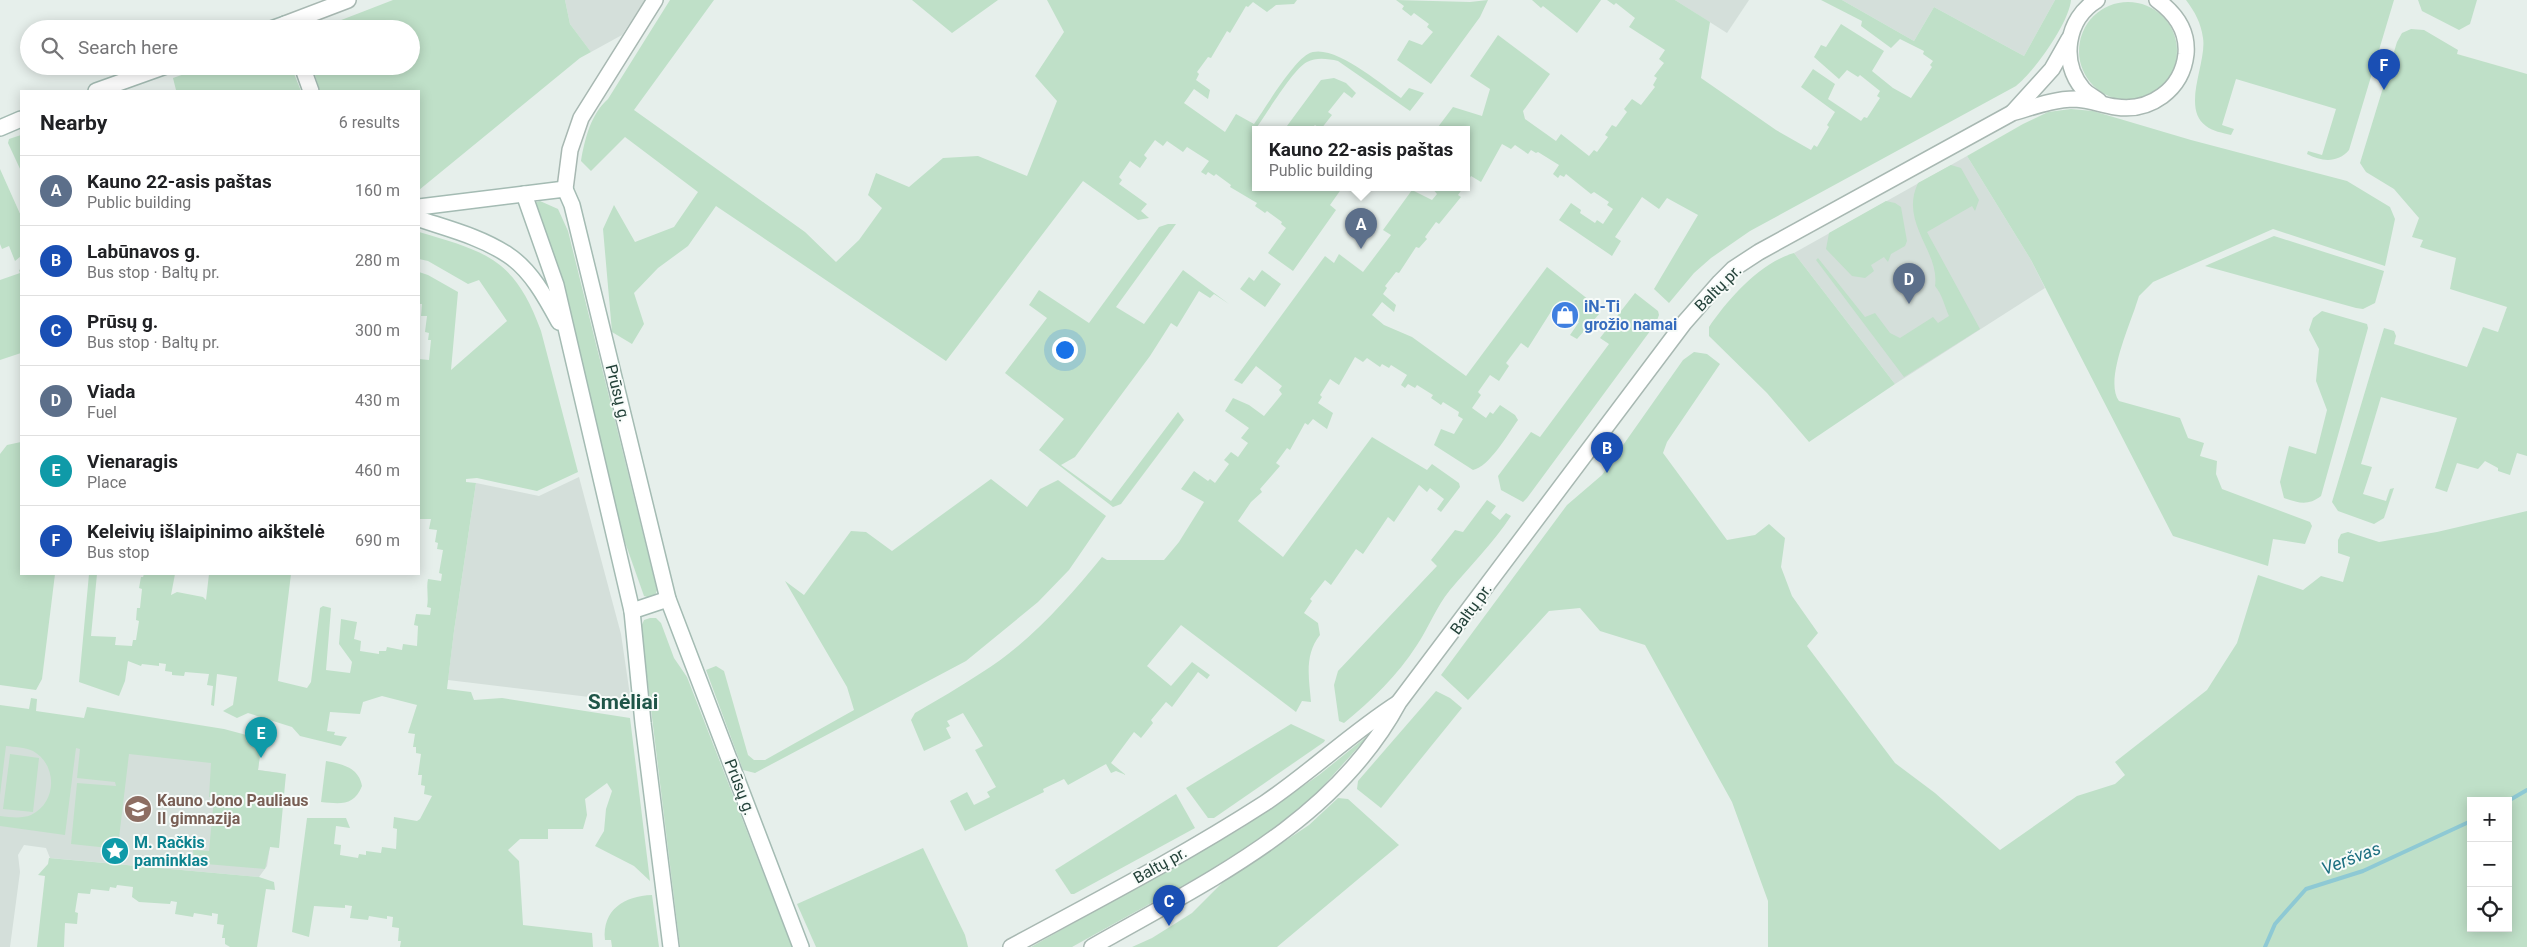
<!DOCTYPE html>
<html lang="en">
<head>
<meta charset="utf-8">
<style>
  body { margin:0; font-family:Roboto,sans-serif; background:#f6f6f6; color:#202124 }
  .controls { position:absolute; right:15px; bottom:15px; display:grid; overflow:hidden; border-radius:0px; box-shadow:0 2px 12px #0003 }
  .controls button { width:45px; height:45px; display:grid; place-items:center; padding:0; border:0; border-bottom:1px solid #e0e0e0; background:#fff; color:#202124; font:25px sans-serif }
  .you { position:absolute; left:1064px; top:349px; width:18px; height:18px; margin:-12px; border:4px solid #fff; border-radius:50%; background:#1a73e8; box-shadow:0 0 0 8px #1a73e833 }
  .badge { display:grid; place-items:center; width:32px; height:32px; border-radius:50%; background:#7f4e3f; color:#fff; font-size:16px; font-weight:700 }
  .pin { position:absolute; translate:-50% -41px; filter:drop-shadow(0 1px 2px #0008) }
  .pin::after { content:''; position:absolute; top:26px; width:18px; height:15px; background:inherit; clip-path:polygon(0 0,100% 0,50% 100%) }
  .popup { position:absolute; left:1252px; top:126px; width:218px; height:65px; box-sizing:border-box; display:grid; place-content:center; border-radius:0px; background:#fff; filter:drop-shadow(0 1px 4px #0005); font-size:16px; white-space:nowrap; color:#757577 }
  .popup b { font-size:19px; color:#202124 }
  .popup::after { content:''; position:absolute; left:50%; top:100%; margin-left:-10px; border:10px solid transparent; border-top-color:#fff }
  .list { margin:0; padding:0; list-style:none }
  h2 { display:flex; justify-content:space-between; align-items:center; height:65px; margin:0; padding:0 20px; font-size:21px }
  h2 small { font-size:16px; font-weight:400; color:#757577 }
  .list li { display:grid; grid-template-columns:32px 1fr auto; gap:15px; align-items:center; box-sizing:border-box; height:70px; padding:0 20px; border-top:1px solid #e0e0e0 }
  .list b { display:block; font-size:19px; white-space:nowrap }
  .list p { margin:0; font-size:16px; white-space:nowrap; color:#757577 }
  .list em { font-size:16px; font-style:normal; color:#757577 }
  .icon { flex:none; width:28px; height:28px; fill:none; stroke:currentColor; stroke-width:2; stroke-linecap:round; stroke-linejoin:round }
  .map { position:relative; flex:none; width:2527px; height:947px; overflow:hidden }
  .search { position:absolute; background:#fff; box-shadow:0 2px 12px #0003; left:20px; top:20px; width:400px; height:55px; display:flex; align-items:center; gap:12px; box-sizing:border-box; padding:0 18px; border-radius:28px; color:#757577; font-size:19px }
  .panel { position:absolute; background:#fff; box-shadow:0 2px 12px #0003; left:20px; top:90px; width:400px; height:485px; border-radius:0px }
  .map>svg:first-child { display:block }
  .built { fill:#d4dfda }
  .green { fill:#bfe0c8; fill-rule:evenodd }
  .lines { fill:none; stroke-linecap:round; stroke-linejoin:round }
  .stream { stroke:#8ec9d4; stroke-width:4 }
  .tertiary-casing { stroke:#a8b8b2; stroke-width:18 }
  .secondary-casing { stroke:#a4bbb3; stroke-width:18 }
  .tertiary { stroke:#fff; stroke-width:15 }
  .secondary { stroke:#fff; stroke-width:15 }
  .labels { text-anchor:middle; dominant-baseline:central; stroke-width:4; stroke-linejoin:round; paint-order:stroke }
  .street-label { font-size:16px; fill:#24423a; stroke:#f7fbf9 }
  .shop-label { font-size:16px; font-weight:bold; fill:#366cbe; stroke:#f7fbf9; text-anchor:start }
  .education-label { font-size:16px; font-weight:bold; fill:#785e54; stroke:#f7fbf9; text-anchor:start }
  .culture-label { font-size:16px; font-weight:bold; fill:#0d838f; stroke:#f7fbf9; text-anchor:start }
  .water-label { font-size:18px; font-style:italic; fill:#1c6f80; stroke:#f7fbf9 }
  .district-label { font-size:21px; font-weight:bold; fill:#1f5548; stroke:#f7fbf9 }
</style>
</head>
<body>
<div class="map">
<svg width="2527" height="947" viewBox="0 0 2527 947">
  <rect width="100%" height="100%" fill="#e6efeb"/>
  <g class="built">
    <polygon points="565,0 645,0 622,35 591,52 570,24"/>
    <polygon points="1675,0 1749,0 1727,33"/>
    <polygon points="1842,0 2055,0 2024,56 1934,7 1914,41"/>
    <polygon points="1967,156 2031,260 2045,288 1895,384 1794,253"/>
    <polygon points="579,477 621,634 631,702 448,680 454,631 476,483 539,496"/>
    <polygon points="0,714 261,748 258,770 281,773 267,866 259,877 50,858 46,848 24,845 18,855 20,872 10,947 0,947"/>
  </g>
  <g class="green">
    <polygon points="393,0 565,0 570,24 591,52 580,58 419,190 419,91 320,91 312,66 411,66 411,29 318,29"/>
    <path d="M670 0H714L634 110 805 232 836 262 859 240 882 208 868 195 876 173 909 187 943 158 978 156 1027 176 1057 101 1035 76 1064 32 1047 0H1297L1294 4 1276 5 1267 12 1253 2 1248 7 1246 6 1230 33 1227 31 1211 58 1208 57 1197 72 1199 74 1196 80 1210 90 1208 99 1194 89 1184 103 1225 132 1236 114 1254 124C1266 107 1292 63 1308 54 1332 41 1381 85 1401 98L1409 88 1424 93 1410 111 1338 61C1328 59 1317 57 1307 62 1294 68 1267 113 1257 127L1262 130H1256V188H1342L1330 205 1336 210 1293 271 1268 253 1286 228 1281 224 1282 222 1267 211 1265 213 1255 206 1257 203 1230 187 1231 185 1216 174 1214 176 1208 172 1206 175 1201 172 1209 161 1187 147 1183 152 1167 141 1163 146 1155 140 1144 155 1147 158 1140 168 1130 161 1119 177 1122 180 1119 184 1147 204 1141 211 1149 218 1138 220 1083 181 946 361 716 206 688 246 658 268 634 293 644 324 632 344 612 332 603 229 614 205 635 242 674 227 698 192 625 137 591 171 581 161C585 138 591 114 608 99Z"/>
    <polygon points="912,0 998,0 952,33"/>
    <polygon points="1396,0 1470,2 1488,0 1480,17 1431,84 1397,60 1409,40 1422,45 1433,32 1427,27 1429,24 1414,13 1411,16 1402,9 1404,6"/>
    <polygon points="1532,0 1601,0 1577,33 1543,6 1541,8"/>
    <path d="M1607 0H1675L1710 22 1701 78 1776 130 1811 150 1814 145 1817 147 1829 127 1827 125 1835 112 1801 87 1813 69 1835 84 1828 99 1861 121 1864 117 1867 118 1880 98 1877 96 1880 91 1860 75 1858 77 1847 70 1839 79 1814 57 1821 45 1826 47 1841 24 1884 51 1872 71 1893 88 1911 98 1932 67 1930 65 1933 61 1923 54 1924 51 1900 39 1891 48 1861 26 1862 21 1821 0H1842L1914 41 1934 7 2024 56 2055 0H2071C2069 23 2034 72 2016 86L1750 231 1711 258 1694 273 1669 303 1654 289 1698 215 1667 198 1659 209 1642 197 1615 237 1621 241 1612 256 1559 220 1571 203 1581 210 1580 213 1595 223 1597 220 1603 224 1613 209 1607 205 1609 202 1594 192 1591 194 1566 174 1564 177 1560 175 1558 178 1553 174 1559 165 1538 152 1536 153 1531 150 1528 154 1515 145 1511 149 1502 144 1481 182 1471 176 1466 184V130H1443L1438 127 1453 107 1482 116 1490 89 1470 76 1498 35 1550 74 1523 111 1525 119 1556 141 1561 134 1589 156 1594 150 1597 152 1608 137 1605 135 1612 125 1616 127 1627 112 1624 109 1632 99 1641 105 1655 87 1653 85 1657 78 1654 76 1664 63 1659 59 1665 50 1629 27 1635 18 1616 3 1614 5Z"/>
    <path d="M2186 0H2394L2349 150C2338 163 2322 162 2307 154L2308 151 2322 155 2336 109 2236 79 2222 125 2234 129 2231 135C2223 133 2212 131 2206 126 2181 108 2207 63 2203 38 2201 23 2195 12 2186 0Z"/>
    <polygon points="2418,0 2477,0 2470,24 2459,30 2422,11"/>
    <circle cx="2128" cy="51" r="49"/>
    <polygon points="2411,29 2424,30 2458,50 2457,54 2527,74 2527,456 2517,453 2510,475 2498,471 2498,468 2485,461 2478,469 2457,463 2447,492 2435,488 2457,418 2381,397 2361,464 2372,467 2363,494 2386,501 2390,489 2394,488 2384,518 2374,524 2338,511 2332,502 2384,328 2394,331 2396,336 2394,344 2467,367 2483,327 2498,332 2507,307 2450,289 2456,258 2420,247 2423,240 2412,237 2419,218 2394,189 2366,172 2360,163 2397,42 2402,33"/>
    <polygon points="207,66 291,66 301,91 173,91 176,90 173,78"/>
    <polygon points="1334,78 1346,83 1356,93 1352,98 1344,92 1328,112 1332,115 1321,129 1315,125 1310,130 1284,130 1321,80"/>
    <path d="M2071 109 2093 111 2191 140 2347 181 2390 207 2395 219 2385 266 2273 229 2153 282 2139 296 2137 302C2130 325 2104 381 2119 401L2180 418 2188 438 2204 443 2200 456 2217 461 2216 474 2222 489 2310 522 2312 526 2305 544 2273 539 2268 566 2173 536 2031 260 1967 156 2023 124 2048 112Z"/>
    <polygon points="21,135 21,171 8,143 9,139"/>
    <path d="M1951 165 1961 168 1979 200 1975 211 1972 206 1927 232 1980 329 1904 377 1816 260 1818 258 1865 317 1875 313 1890 333 1900 338 1933 317 1938 323 1949 316C1944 305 1943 296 1935 286 1940 251 1899 223 1918 183Z"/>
    <polygon points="0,169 21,216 21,256 15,261 9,246 2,249 0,244"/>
    <path d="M1432 188H1463L1458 195 1461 197 1439 224 1436 222 1425 237 1427 239 1419 248 1416 247 1399 273 1396 272 1385 286 1387 288 1383 294 1396 305 1394 312 1382 302 1372 315 1384 325 1412 337 1466 376 1547 267 1598 307 1600 313 1577 339 1570 335 1579 322 1565 312 1561 316 1552 310 1528 348 1521 343 1506 363 1509 366 1499 381 1490 375 1478 392 1481 395 1472 408 1486 418 1490 412 1493 414 1500 405 1515 415 1518 420C1508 434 1489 467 1473 470L1434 445 1441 429 1454 434 1463 419 1458 416 1459 412 1443 402 1441 405 1431 398 1433 395 1417 385 1415 388 1408 384 1405 388 1401 385 1407 375 1391 365 1389 368 1382 364 1380 367 1367 358 1363 362 1355 357 1339 385 1330 379 1320 395 1322 397 1318 403 1333 413 1327 429 1313 419 1308 425 1305 423 1290 450 1287 448 1276 463 1280 466 1260 489 1262 492 1251 502 1238 521 1283 557 1372 437 1427 470 1432 464 1459 483 1460 487 1441 512 1437 509 1444 499 1430 488 1427 492 1419 485 1394 522 1388 517 1363 554 1356 549 1331 585 1325 580 1310 599 1312 601 1304 613 1318 623 1320 635C1304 655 1309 678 1311 702L1302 701 1296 712 1181 625 1147 666 1171 686 1192 662 1210 675 1207 679 1198 672 1172 707 1166 702 1151 720 1153 723 1141 738 1134 732 1111 763 1126 775 1116 771 1111 773 1106 764 1068 785 1064 779 1043 789 1044 792 965 831 950 801 967 792 974 805 990 797 987 792 996 787 975 750 983 746 963 713 947 721 950 726 946 728 951 738 924 751 911 720 915 713C937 700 960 687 981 673 1029 643 1067 600 1102 557L1107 560H1164L1179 542 1204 502 1181 489 1194 471 1208 481 1210 479 1215 483 1229 464 1224 460 1231 452 1238 457 1248 443 1241 438 1249 428 1225 411 1233 398 1249 405 1264 416 1282 394 1279 390 1282 386 1256 366 1242 384 1234 380 1325 256 1334 263 1339 254 1363 272 1391 235 1383 230 1412 190 1432 200 1437 194Z"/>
    <polygon points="540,201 558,209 568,231 657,590 655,596 650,598 644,596 620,528 534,203"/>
    <polygon points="1886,201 1895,203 1901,207 1907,241 1905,246 1891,254 1888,262 1884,257 1871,265 1874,271 1865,278 1852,276 1826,249 1829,233"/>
    <polygon points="1168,224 1176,224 1116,307 1144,324 1183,270 1229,304 1214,294 1210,298 1199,291 1177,327 1171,323 1150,356 1075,457 1061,465 1111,501 1178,412 1184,420 1121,504 1113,507 1039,450 1064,419 1005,373 1047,318 1029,305 1039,290 1089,323 1159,227"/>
    <path d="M419 232C487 252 515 259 541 331L578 472 537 491 477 478 466 479V482L476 483 454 631 447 689 471 692 474 700 502 698 630 718 650 881 634 866 595 846 604 831 606 809 612 791 607 783 585 799 587 815 583 829H548V839H520L508 850 519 861 523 925 592 933 593 947H400L401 941H398L399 928 392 927 393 917 387 916V919L369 916 368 920 350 918 352 906 345 905V908L314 906 309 937 292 932 307 818H346L350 828 336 826 334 844 341 845 340 855 358 858 359 854 366 855V851L381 853 382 847 396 849 397 829 393 828 394 817 417 821 420 819 432 796 424 794 425 786 421 785 422 775H418L421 754 416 753V747H413L415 734 408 733 417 705 382 696 363 702 360 714 330 712 327 731 335 732 334 735 347 737 341 746 300 736 292 727 248 713 237 718 223 711 233 705 237 677 217 674 214 706 211 705 213 686 207 685 209 674 185 672 184 676 172 675V672L165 671 166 664 159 663V666L142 664 141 666 128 661 125 681 119 696 79 682 89 574H97L91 636 116 637 115 645 132 646 133 640H136L139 621 136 620 137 608H140L142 589 139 588 141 577H143L144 574H175L171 595 177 592 203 597 206 600 209 574H291L278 681 307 688 311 682 320 608 323 606 331 608 326 670 350 673 352 662 339 644 341 619 357 622 354 639 361 641 360 651 379 654V651H386L387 647 402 650 403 644 417 646 418 626 414 625 416 614 430 615 431 608 427 607C429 597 426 588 428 579L441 581 442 574 439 573 443 550 437 549 438 543 435 542 437 530 429 529 431 519H419V359L429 360 431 340H428L429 333 425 332 427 316H421L422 304H419V272L428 275 458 292 451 370 507 321 479 280 468 284 428 261 419 259Z"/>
    <polygon points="2274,236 2384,271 2375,303 2363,309 2356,308 2205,266"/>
    <path d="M1794 253 1895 384 1809 442 1767 393 1709 336V327C1728 299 1760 263 1794 253Z"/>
    <polygon points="21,269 21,353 0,360 0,280 20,273 19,270"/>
    <polygon points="1262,270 1281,284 1265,307 1240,289 1249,277 1254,281"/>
    <polygon points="1635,293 1658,311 1659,315 1656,323 1527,498 1523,502 1501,490 1498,476 1531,432 1540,437 1609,344 1600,338"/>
    <path d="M2322 311 2367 324 2368 328 2321 496C2308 506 2299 503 2284 498L2280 482 2289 446 2316 454 2327 410 2316 381 2319 349 2309 330 2313 318Z"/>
    <path d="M1694 352 1707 354 1720 364 1667 442 1663 453 1727 540 1755 535 1769 524 1785 538 1781 567 1792 596 1818 633 1807 646 1895 763 1935 793 2000 850 2077 796 2115 784 2125 775 2115 762 2207 690 2237 643 2258 575 2303 590 2321 576 2343 582 2350 557 2338 553V540L2341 534 2348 532 2379 542 2437 532 2527 511V947H1768V901L1732 802 1645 645 1600 631 1580 608 1549 611 1468 700 1441 675 1567 505 1602 475 1683 360ZM2471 801H2508V928H2471Z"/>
    <polygon points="21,442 21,574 55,574 42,679 36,690 0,685 0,454 7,445"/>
    <polygon points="991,479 1027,507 1040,489 1058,480 1106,516 1069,570 1038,602 966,661 755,773 743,770 706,670 716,666 724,671 748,755 754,760 765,760 854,710 847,687 785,581 804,595 851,531 866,532 892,551"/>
    <path d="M1487 500 1496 506 1491 513 1500 520 1506 513 1511 516C1493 543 1471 565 1450 590 1436 607 1429 627 1417 645 1398 675 1371 701 1344 723L1339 721 1334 685 1338 671 1437 566 1431 560 1455 530 1463 532Z"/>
    <polygon points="650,618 656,618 661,623 674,658 687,677 792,947 680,947 641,627 644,620"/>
    <polygon points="1436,691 1450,698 1462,708 1381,808 1357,789 1358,781"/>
    <path d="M31 698 37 699 36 711 84 718 87 707 224 729 254 737 261 748 258 770 286 774 279 848 270 847 265 869 194 863 193 850 209 851 214 798 209 797 211 763 129 754 119 838H110L109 848 71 844 77 783 116 786 115 782 77 778 80 749 76 748 65 835 0 826V816C10 817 21 819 31 815 57 803 58 765 33 751 25 747 14 747 6 746L0 795V705L29 709Z"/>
    <polygon points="1291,724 1325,740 1324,742 1214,818 1208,818 1186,788"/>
    <polygon points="1371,733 1307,804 1273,830 1209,871 1072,947 1031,947 1242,828 1319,775"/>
    <polygon points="10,754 39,758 33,812 3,809"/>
    <path d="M326 761C343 764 359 768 362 786 354 806 341 804 321 802Z"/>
    <polygon points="1176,794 1195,828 1074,894 1071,894 1055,870"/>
    <polygon points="1338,798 1348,799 1399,845 1277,947 1132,947 1152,938 1192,913 1222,883 1309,825"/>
    <polygon points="923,848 965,935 968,947 816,947 797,904"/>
    <polygon points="49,858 259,877 274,882 275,890 266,889 257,947 230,947 225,944 225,938 222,938 224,925 217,924 218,914 212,913 212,916 194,913 193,917 175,914 177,902 171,901 170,904 139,902 132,897 133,887 117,885 116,888 110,887 109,891 91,889 90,894 78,893 75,912 78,913 77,924 65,923 64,947 37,947 45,876 38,875 48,864"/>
    <path d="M652 895 659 947H612L611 940H605C602 910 624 896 652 895Z"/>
  </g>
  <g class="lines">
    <g class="stream">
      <polyline points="2508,801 2527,790"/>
      <polyline points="2265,947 2275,924 2306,889 2363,871 2471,821"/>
    </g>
    <defs>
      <g id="tertiary">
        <path d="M2097 0C2066 19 2060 62 2083 89 2087 94 2094 97 2099 101"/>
        <polyline points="285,24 348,0"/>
        <polyline points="2013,112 2052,69 2069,39"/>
        <polyline points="565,189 570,150 581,118 655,0"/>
        <path d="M1011 947C1096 901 1183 856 1265 803 1311 772 1351 733 1398 703"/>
        <path d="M1092 947C1207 881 1334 823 1399 702L1684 323 1720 282 1733 269 1759 252 2012 113C2033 107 2054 99 2075 99 2091 100 2102 105 2116 107 2150 112 2182 90 2186 54 2188 31 2175 13 2157 0"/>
      </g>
      <g id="secondary">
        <polyline points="271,29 285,24 287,29"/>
        <polyline points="302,66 311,91"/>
        <polyline points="96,91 166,66"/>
        <polyline points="0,128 21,119"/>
        <polyline points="524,194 556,285 632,611 643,723 671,947"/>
        <polyline points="419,207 565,189 572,205 668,599 801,947"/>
        <path d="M419 219C449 229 481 237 508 255 531 270 546 298 559 322"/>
        <polyline points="632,611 668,599"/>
      </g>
    </defs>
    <use href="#tertiary" class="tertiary-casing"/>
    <use href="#secondary" class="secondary-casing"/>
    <use href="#tertiary" class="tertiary"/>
    <use href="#secondary" class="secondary"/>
  </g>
  <defs>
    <symbol id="shop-disc" viewBox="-11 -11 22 22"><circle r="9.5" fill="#3f7fe0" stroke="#f7fbf9"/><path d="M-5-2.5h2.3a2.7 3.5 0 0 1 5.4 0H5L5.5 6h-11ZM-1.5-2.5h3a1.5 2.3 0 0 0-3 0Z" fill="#fff"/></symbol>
    <symbol id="school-disc" viewBox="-11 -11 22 22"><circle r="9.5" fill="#8d6e63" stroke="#f7fbf9"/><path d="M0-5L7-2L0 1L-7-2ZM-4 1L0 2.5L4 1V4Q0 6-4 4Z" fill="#fff"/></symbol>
    <symbol id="sight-disc" viewBox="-11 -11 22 22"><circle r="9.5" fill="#0f9aa8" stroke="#f7fbf9"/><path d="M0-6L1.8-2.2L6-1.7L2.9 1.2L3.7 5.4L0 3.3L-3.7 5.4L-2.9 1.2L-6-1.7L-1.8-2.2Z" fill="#fff"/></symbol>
  </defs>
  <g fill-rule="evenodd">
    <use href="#shop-disc" x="1549" y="299" width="32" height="32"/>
    <use href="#school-disc" x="122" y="793" width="32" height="32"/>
    <use href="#sight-disc" x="99" y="835" width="32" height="32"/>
  </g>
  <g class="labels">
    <g class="street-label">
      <text transform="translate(1718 288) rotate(-45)">Baltų pr.</text>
      <text transform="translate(618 393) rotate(76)">Prūsų g.</text>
      <text transform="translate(1471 609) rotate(-54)">Baltų pr.</text>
      <text transform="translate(740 787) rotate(69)">Prūsų g.</text>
      <text transform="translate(1160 865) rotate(-29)">Baltų pr.</text>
    </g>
    <g class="shop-label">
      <text x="1584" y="306">iN-Ti<tspan x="1584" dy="18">grožio namai</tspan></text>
    </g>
    <g class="education-label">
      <text x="157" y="800">Kauno Jono Pauliaus<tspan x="157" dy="18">II gimnazija</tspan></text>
    </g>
    <g class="culture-label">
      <text x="134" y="842">M. Račkis<tspan x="134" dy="18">paminklas</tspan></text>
    </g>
    <g class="water-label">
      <text transform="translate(2351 858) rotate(-21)">Veršvas</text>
    </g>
    <g class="district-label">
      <text x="623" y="702">Smėliai</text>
    </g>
  </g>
</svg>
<div class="controls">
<button>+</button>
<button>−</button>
<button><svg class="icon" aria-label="locate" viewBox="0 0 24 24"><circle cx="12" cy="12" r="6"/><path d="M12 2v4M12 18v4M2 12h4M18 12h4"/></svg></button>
</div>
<div class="you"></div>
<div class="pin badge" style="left:1361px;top:249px;background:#5c6f8a">A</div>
<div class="popup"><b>Kauno 22-asis paštas</b>Public building</div>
<div class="pin badge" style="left:1607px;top:473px;background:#1a4fb4">B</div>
<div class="pin badge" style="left:1169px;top:926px;background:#1a4fb4">C</div>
<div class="pin badge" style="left:1909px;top:304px;background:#5c6f8a">D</div>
<div class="pin badge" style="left:261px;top:758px;background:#0f9aa8">E</div>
<div class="pin badge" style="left:2384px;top:90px;background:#1a4fb4">F</div>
<div class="search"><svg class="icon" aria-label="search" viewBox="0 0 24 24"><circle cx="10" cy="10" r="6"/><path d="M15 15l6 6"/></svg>Search here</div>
<section class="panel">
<h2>Nearby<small>6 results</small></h2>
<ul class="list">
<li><span class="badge" style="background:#5c6f8a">A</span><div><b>Kauno 22-asis paštas</b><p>Public building</p></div><em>160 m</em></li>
<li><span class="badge" style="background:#1a4fb4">B</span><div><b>Labūnavos g.</b><p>Bus stop · Baltų pr.</p></div><em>280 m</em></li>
<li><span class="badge" style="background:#1a4fb4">C</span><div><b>Prūsų g.</b><p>Bus stop · Baltų pr.</p></div><em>300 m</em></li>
<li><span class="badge" style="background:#5c6f8a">D</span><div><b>Viada</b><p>Fuel</p></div><em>430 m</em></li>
<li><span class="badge" style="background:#0f9aa8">E</span><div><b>Vienaragis</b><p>Place</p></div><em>460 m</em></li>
<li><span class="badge" style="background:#1a4fb4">F</span><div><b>Keleivių išlaipinimo aikštelė</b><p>Bus stop</p></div><em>690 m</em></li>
</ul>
</section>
</div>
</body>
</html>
